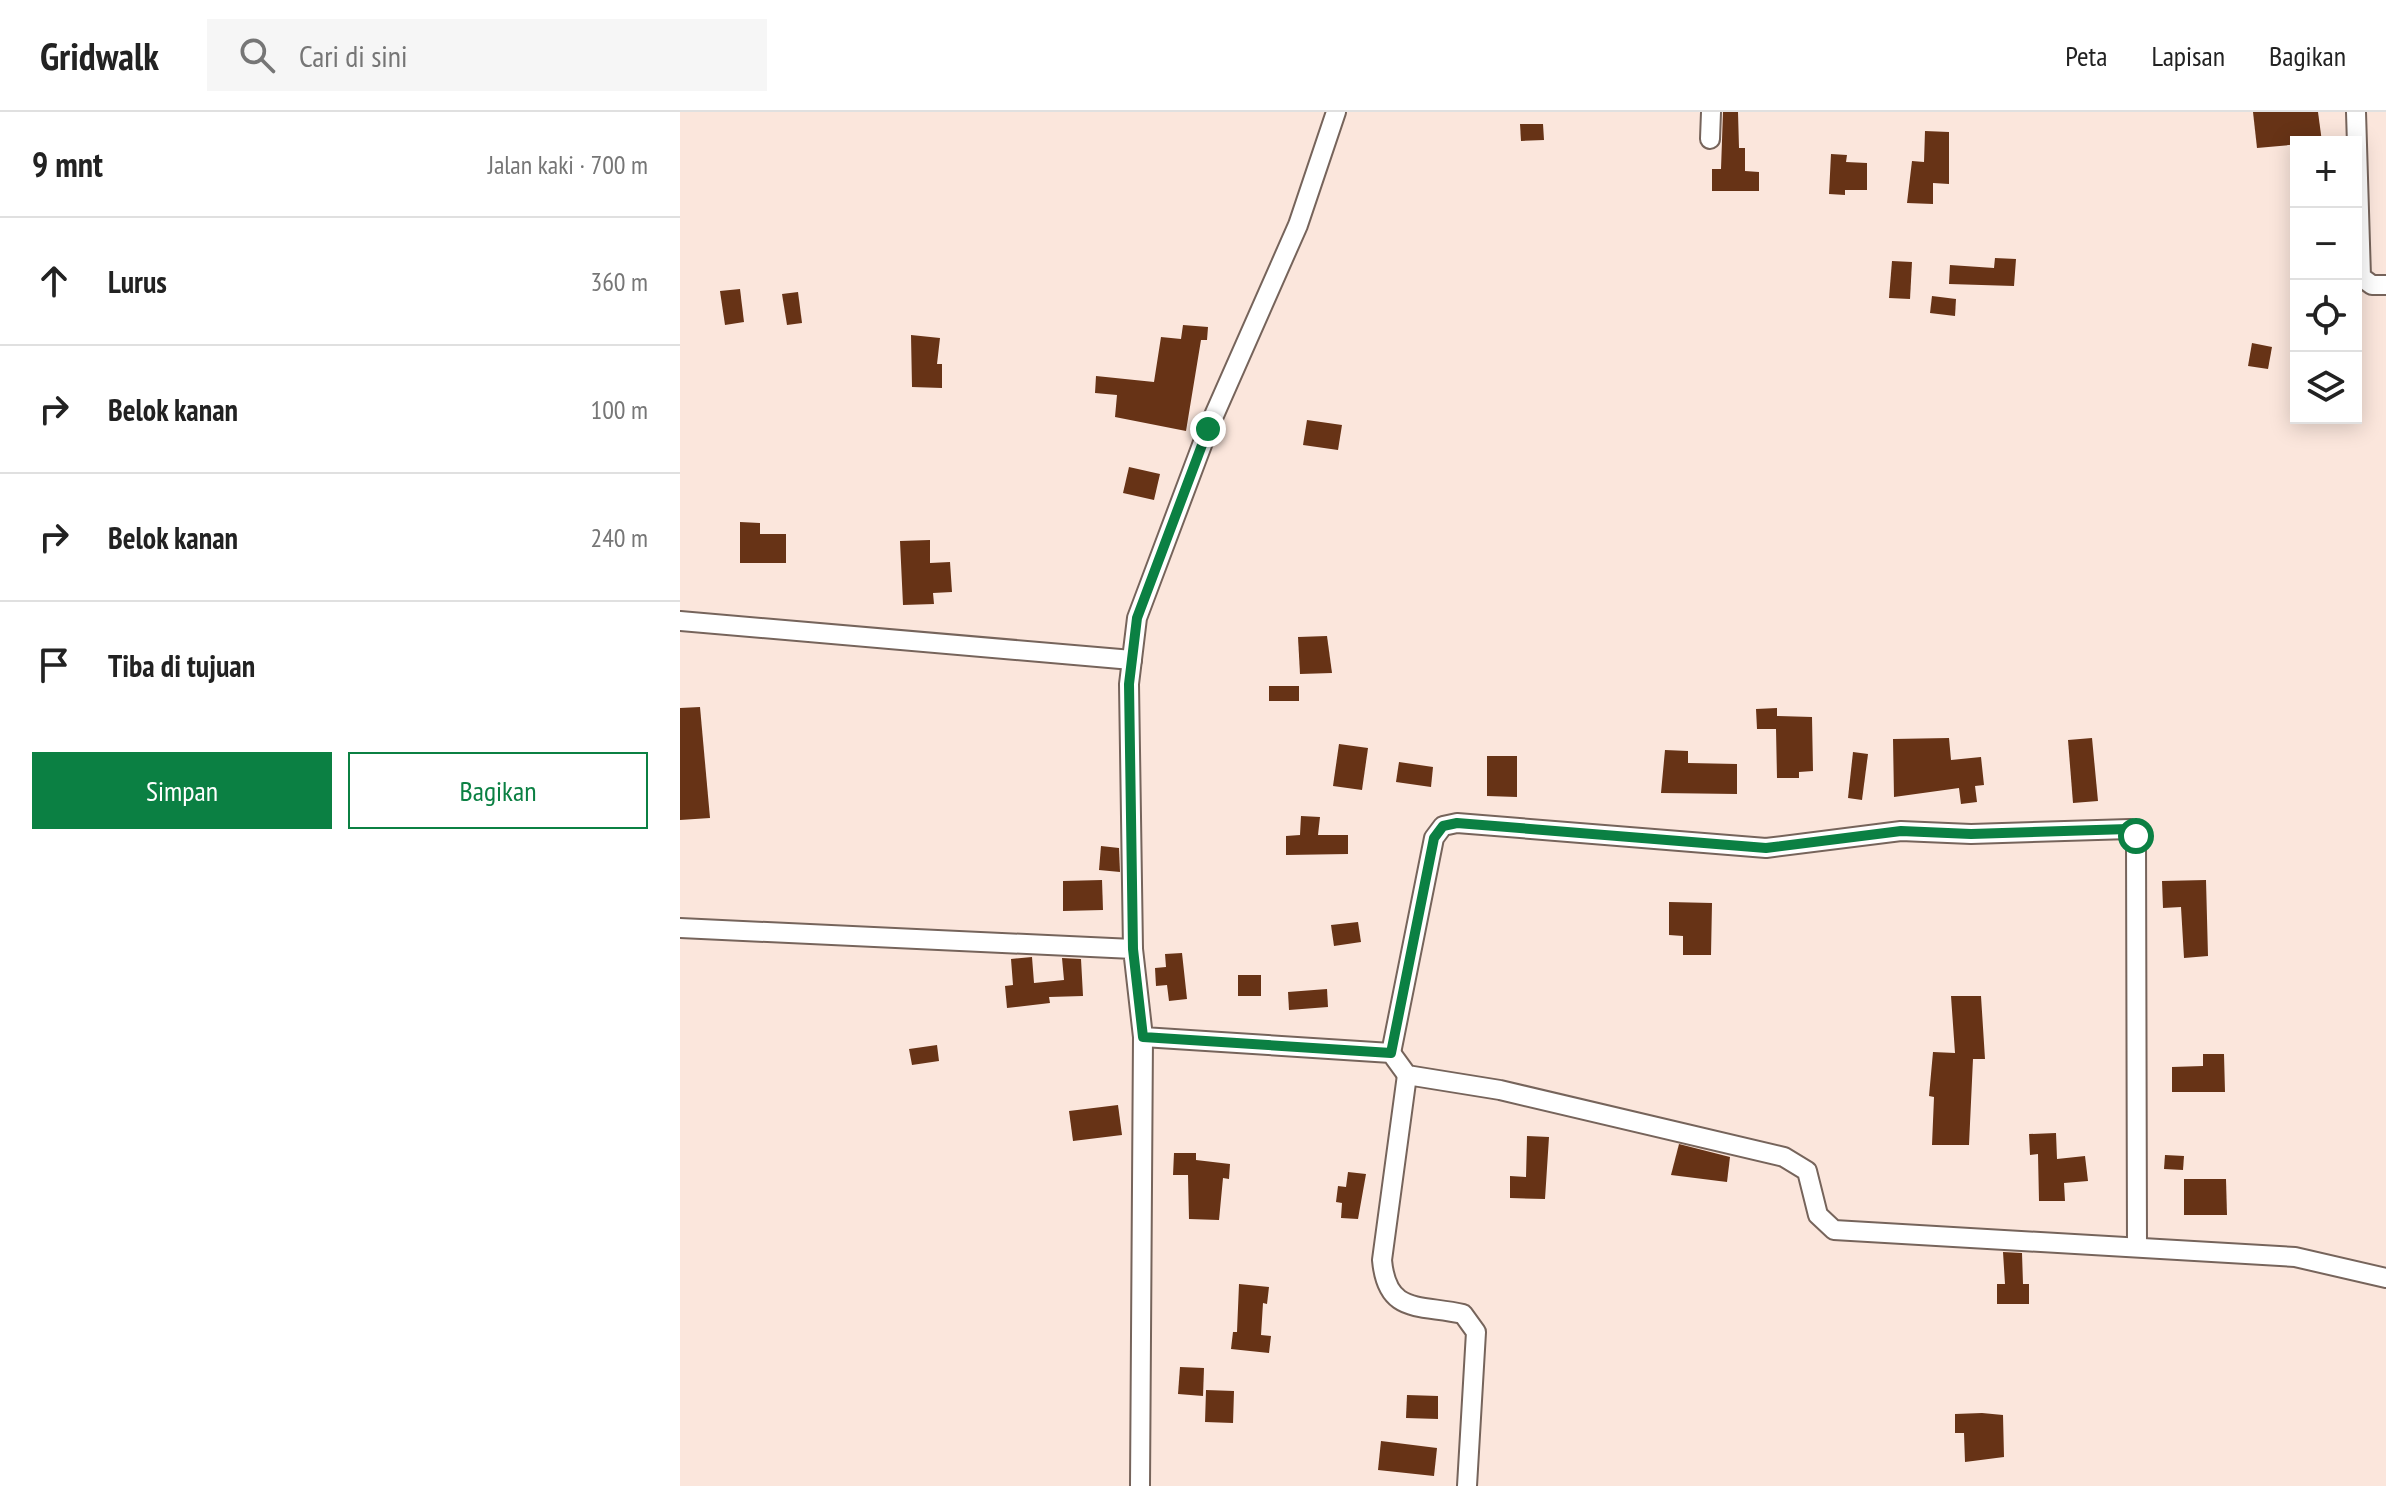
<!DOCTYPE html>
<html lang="id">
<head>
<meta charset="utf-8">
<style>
  body { margin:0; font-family:"PT Sans Narrow",sans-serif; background:#f6f6f6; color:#222 }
  .controls { position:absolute; right:24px; top:24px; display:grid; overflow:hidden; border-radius:0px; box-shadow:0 4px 20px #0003 }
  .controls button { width:72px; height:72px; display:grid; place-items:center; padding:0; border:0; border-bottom:2px solid #e0e0e0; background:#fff; color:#222; font:40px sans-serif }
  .stop { position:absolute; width:24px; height:24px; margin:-18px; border:6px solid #0b8043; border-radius:50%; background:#fff }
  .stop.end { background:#0b8043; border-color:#fff; box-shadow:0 2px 8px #0008 }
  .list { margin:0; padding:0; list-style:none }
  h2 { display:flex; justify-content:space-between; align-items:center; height:104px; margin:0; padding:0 32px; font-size:34px }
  h2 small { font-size:26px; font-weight:400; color:#767676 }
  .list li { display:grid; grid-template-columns:52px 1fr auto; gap:24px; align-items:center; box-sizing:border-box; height:128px; padding:0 32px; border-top:2px solid #e0e0e0 }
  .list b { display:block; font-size:30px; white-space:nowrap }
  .list em { font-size:26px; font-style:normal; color:#767676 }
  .actions { display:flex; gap:16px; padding:24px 32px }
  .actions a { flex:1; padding:18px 0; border:2px solid #0b8043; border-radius:0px; text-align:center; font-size:28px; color:#0b8043 }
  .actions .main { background:#0b8043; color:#fff }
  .icon { flex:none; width:44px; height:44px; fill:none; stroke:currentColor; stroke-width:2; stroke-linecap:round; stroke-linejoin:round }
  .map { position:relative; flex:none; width:1706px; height:1374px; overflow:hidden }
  header { display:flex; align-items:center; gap:48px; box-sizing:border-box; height:112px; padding:0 40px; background:#fff; border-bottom:2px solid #e0e0e0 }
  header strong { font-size:38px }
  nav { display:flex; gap:44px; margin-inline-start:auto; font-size:28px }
  .search { width:560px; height:72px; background:#f6f6f6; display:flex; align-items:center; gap:20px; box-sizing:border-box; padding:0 28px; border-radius:0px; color:#767676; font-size:30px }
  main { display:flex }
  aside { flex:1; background:#fff }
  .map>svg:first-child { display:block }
  .building { fill:#673316 }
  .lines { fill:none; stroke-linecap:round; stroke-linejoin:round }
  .minor-casing { stroke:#76645b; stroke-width:22 }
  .minor { stroke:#fff; stroke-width:18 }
  .route { stroke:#0b8043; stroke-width:10 }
</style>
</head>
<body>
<header>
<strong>Gridwalk</strong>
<div class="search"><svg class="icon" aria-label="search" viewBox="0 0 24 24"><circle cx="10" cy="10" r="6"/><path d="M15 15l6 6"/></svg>Cari di sini</div>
<nav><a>Peta</a><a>Lapisan</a><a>Bagikan</a></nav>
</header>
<main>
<aside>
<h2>9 mnt<small>Jalan kaki · 700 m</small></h2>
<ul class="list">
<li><svg class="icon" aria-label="ahead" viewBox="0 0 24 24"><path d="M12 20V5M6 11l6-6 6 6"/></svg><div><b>Lurus</b></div><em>360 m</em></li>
<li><svg class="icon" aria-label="right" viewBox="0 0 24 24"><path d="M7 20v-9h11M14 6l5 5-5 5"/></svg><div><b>Belok kanan</b></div><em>100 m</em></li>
<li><svg class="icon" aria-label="right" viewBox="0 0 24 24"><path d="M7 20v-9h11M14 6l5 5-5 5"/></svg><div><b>Belok kanan</b></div><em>240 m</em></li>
<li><svg class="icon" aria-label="arrive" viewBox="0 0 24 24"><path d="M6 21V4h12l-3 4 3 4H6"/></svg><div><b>Tiba di tujuan</b></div></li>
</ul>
<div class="actions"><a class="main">Simpan</a><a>Bagikan</a></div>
</aside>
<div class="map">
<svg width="1706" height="1374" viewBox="0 0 1706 1374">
  <rect width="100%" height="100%" fill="#fbe6dc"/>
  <g class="building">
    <polygon points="1043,0 1058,0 1059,36 1065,36 1065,59 1079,60 1079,79 1032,79 1032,57 1041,57"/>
    <polygon points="1573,0 1638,0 1642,30 1577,36"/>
    <polygon points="840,12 863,12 864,28 841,29"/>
    <polygon points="1245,19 1269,20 1269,72 1253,71 1253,92 1227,91 1232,49 1244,50"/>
    <polygon points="1151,42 1167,43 1166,50 1187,51 1187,78 1165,78 1165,83 1149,82"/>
    <polygon points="1315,146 1336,147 1334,174 1269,172 1270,153 1314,156"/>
    <polygon points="1212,149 1232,150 1230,187 1209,186"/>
    <polygon points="60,177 64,210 45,213 40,179"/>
    <polygon points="118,180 122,211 107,213 102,182"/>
    <polygon points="1252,184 1276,187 1275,204 1250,201"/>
    <polygon points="503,213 528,215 527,228 521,228 506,319 435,305 437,283 415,281 416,264 474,270 481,225 501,227"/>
    <polygon points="231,223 260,226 257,252 262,252 262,276 232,275"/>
    <polygon points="1572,231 1592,235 1588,257 1568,254"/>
    <polygon points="627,308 662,313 658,338 623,333"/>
    <polygon points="449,355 480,362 474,388 443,381"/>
    <polygon points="60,410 80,411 80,422 106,422 106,451 60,451"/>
    <polygon points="250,428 250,451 270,450 272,480 253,481 254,492 223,493 220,429"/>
    <polygon points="647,524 652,561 620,562 618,525"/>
    <rect x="589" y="574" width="30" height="15"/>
    <polygon points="20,595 30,706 0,708 0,596"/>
    <polygon points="1097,596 1097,604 1132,605 1133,659 1119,660 1119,666 1097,666 1096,617 1077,617 1076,597"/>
    <polygon points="1269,626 1271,648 1301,645 1304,673 1295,674 1297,690 1281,692 1279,676 1214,685 1213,627"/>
    <polygon points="1412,626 1418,689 1393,691 1388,628"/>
    <polygon points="659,632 688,636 682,678 653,674"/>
    <polygon points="985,638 1008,639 1008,651 1057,652 1057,682 981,681"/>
    <polygon points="1173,640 1188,642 1182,688 1168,686"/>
    <polygon points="807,644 837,644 837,685 807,684"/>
    <polygon points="719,650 753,655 751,675 716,670"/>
    <polygon points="621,704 640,705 638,723 668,723 668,742 606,743 606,724 620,723"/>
    <polygon points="421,734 439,736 440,760 419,758"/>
    <polygon points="422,768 423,798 383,799 383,769"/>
    <polygon points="1526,768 1528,844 1504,846 1501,795 1483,796 1482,769"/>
    <polygon points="989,790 1032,791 1031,843 1003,843 1003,824 989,823"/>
    <polygon points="678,810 681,830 654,834 651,813"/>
    <polygon points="502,841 507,887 489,889 487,873 476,874 475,856 486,855 485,842"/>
    <polygon points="352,845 354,871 384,868 382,846 401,847 403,884 369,885 370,891 327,896 325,874 333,873 331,847"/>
    <rect x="558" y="863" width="23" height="21"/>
    <polygon points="647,877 648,895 609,898 608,880"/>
    <polygon points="1271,884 1301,884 1305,947 1293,947 1289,1033 1252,1033 1254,985 1249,984 1253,940 1275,941"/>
    <polygon points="257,933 259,949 232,953 229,937"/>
    <polygon points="1523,942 1544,942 1545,980 1492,980 1492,955 1523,954"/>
    <polygon points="438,993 442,1023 393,1029 389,999"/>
    <polygon points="1376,1021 1377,1047 1405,1044 1408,1069 1384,1071 1385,1089 1359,1089 1358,1042 1350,1043 1349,1022"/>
    <polygon points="847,1024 869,1025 865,1087 830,1086 830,1064 846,1065"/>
    <polygon points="999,1032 1050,1045 1047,1070 991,1063"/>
    <polygon points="494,1041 516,1041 516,1048 550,1052 549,1067 543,1066 539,1108 509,1107 508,1063 493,1063"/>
    <polygon points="1485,1043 1504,1044 1503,1058 1484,1057"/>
    <polygon points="668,1060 686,1062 678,1107 661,1106 662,1091 656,1090 658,1074 666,1075"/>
    <polygon points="1504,1067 1546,1067 1547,1103 1504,1103"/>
    <polygon points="1323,1140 1342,1141 1343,1172 1349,1172 1349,1192 1317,1192 1317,1172 1325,1172"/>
    <polygon points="559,1172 589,1175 587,1192 583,1191 581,1223 591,1224 589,1241 551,1237 553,1220 557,1220"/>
    <polygon points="500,1255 524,1256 523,1284 498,1282"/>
    <polygon points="526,1278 554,1279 553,1311 525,1310"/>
    <polygon points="727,1283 758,1284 758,1307 726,1306"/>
    <polygon points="1302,1301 1323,1303 1324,1345 1285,1350 1284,1321 1275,1321 1275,1302"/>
    <polygon points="701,1329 757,1336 754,1364 698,1358"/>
  </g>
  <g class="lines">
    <defs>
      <g id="minor">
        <polyline points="1676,0 1681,165 1692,173 1706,173"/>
        <polyline points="1030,27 1031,0"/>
        <polyline points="0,509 452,548"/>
        <polyline points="0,816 453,837 463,925 711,941 727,963 820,978 1104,1045 1127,1059 1138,1103 1154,1118 1615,1145 1706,1166"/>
        <polyline points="453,837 449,572 457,506 528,317 618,113 656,0"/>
        <polyline points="711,941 754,726 763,714 777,711 1086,736 1221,719 1291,722 1450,717 1456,727 1457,1135"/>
        <path d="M727 963 702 1148C707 1203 739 1192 783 1202L796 1220 787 1374"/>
        <polyline points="460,1374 463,925"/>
      </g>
    </defs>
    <use href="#minor" class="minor-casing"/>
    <use href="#minor" class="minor"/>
  </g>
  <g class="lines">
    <polyline class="route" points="528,317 457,506 449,572 453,837 463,925 711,941 754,726 763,714 777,711 1086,736 1221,719 1291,722 1448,717 1456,724"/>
  </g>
</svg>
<div class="controls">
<button>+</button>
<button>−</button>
<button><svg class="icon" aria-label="locate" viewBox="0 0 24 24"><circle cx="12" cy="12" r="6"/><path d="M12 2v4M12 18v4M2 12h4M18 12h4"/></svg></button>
<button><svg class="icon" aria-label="layers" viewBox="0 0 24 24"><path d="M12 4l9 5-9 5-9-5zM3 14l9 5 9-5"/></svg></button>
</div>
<div class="stop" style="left:1456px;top:724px"></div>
<div class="stop end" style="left:528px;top:317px"></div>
</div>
</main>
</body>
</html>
